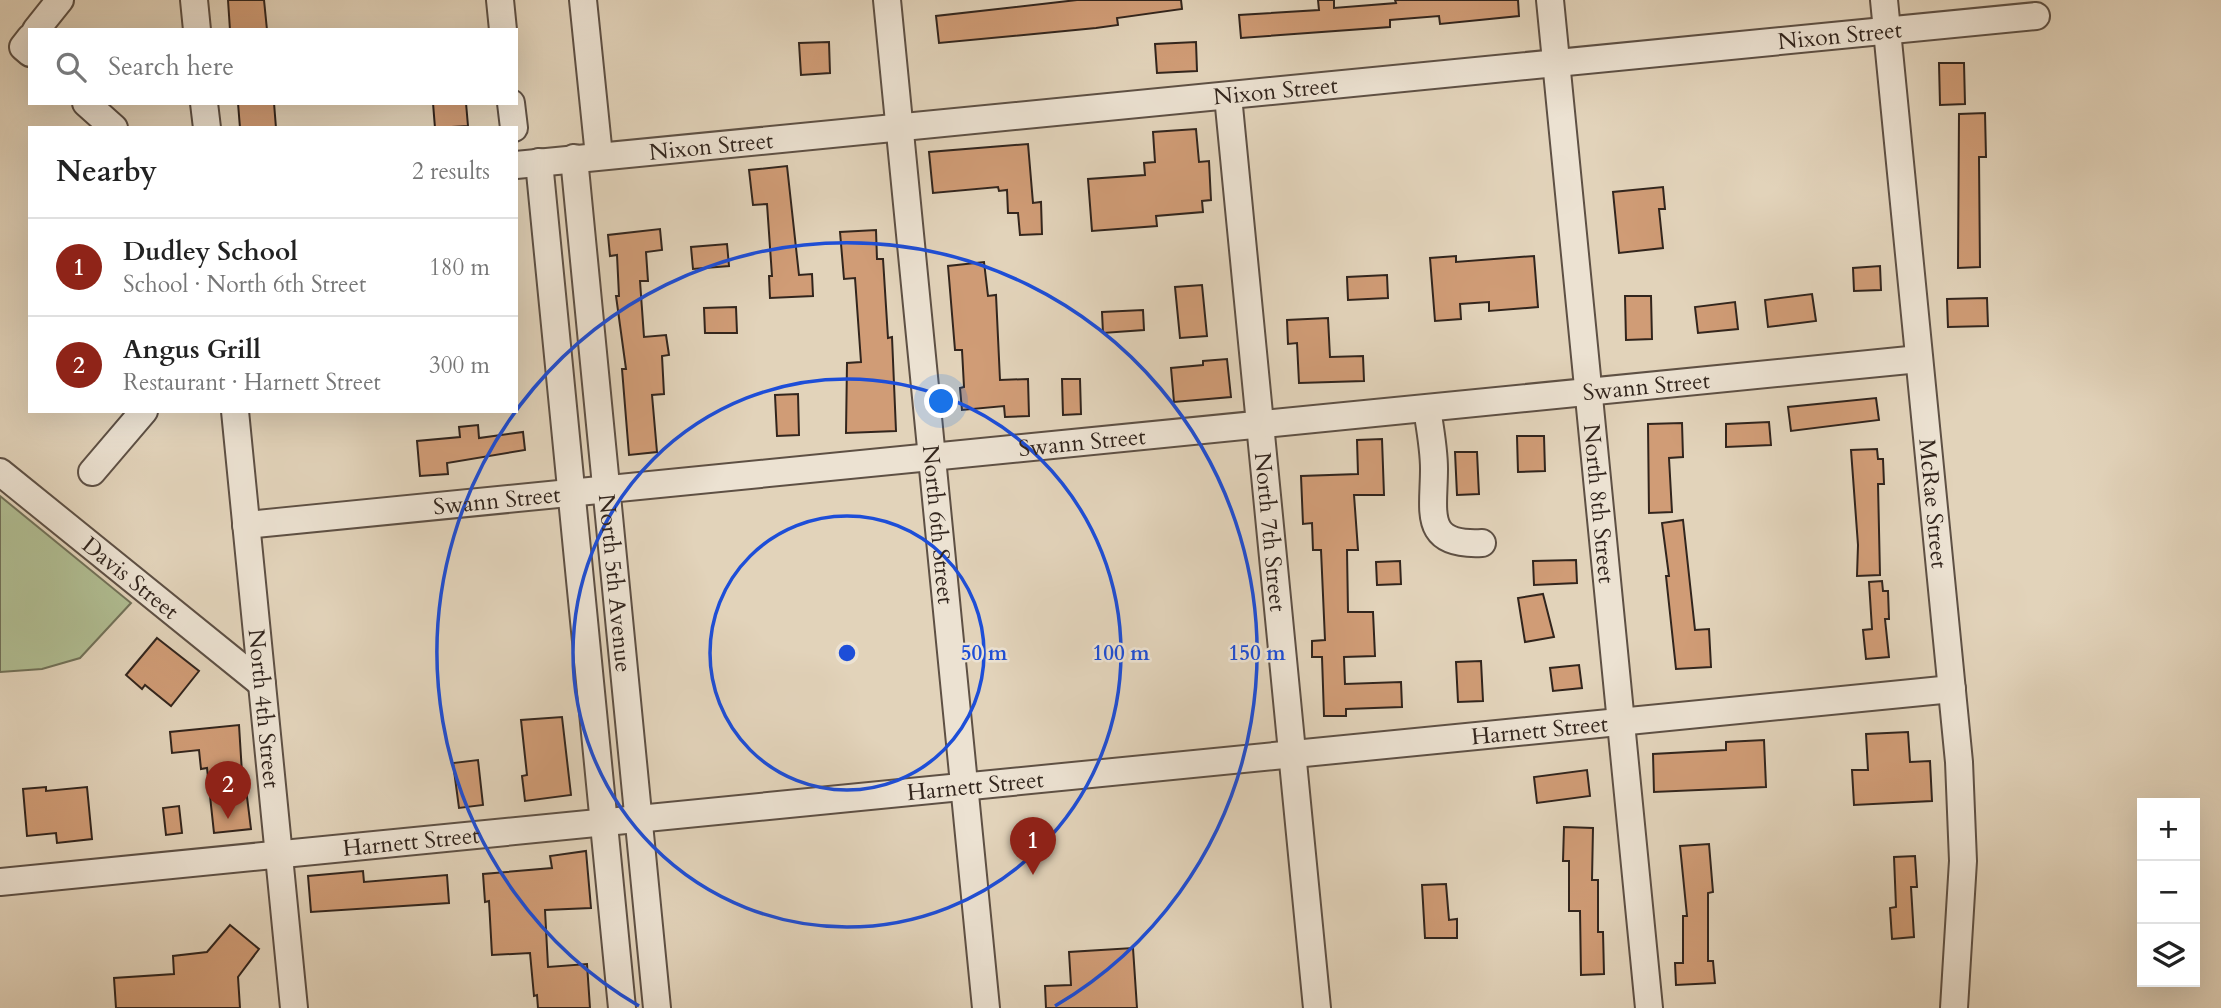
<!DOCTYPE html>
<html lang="en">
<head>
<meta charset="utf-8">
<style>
  body { margin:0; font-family:Cardo,serif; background:#f6f6f6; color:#222 }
  .controls { position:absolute; right:21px; bottom:21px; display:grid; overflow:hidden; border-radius:0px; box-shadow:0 7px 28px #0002 }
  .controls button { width:63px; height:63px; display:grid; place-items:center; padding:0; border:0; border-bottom:2px solid #e0e0e0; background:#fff; color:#222; font:35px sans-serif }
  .you { position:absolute; left:942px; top:402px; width:24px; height:24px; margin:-18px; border:5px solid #fff; border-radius:50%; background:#1a73e8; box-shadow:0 0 0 10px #1a73e833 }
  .badge { display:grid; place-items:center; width:46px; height:46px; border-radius:50%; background:#8f2418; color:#fff; font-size:23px; font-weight:700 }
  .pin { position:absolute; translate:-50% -58px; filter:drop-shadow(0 2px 4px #0008) }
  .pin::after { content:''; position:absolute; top:37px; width:24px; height:21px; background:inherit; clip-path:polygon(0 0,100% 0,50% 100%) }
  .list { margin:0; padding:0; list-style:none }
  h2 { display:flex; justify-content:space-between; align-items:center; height:91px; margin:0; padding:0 28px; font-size:30px }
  h2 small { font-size:23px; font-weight:400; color:#767676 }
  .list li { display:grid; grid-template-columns:46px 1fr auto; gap:21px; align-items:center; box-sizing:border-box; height:98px; padding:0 28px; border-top:2px solid #e0e0e0 }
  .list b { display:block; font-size:26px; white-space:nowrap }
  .list p { margin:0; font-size:23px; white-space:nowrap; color:#767676 }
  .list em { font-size:23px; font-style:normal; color:#767676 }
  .icon { flex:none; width:38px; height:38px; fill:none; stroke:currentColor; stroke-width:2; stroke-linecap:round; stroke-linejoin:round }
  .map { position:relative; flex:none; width:2221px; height:1008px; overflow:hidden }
  .search { position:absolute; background:#fff; box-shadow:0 7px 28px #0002; left:28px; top:28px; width:490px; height:77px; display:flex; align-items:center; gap:18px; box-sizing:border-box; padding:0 24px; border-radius:0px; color:#767676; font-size:26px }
  .panel { position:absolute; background:#fff; box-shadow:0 7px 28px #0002; left:28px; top:126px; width:490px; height:287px; border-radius:0px }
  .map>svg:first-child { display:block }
  .green { fill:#b0bd92; stroke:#717158; stroke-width:2 }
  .building { fill:#d09c76; stroke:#32251d; stroke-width:2 }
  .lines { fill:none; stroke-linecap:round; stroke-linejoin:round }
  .minor-casing { stroke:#5e5044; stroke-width:30 }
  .minor { stroke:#ece2d2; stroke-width:26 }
  .ring { fill:none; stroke:#1d4ed8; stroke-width:3.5 }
  .labels { text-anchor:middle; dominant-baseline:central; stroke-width:5; stroke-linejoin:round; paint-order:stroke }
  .street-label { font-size:23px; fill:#32251d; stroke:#ece2d2 }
  .centre { fill:#1d4ed8; stroke:#ece2d2; stroke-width:3.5 }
  .ring-label { font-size:21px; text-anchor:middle; font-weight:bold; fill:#1d4ed8; stroke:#ece2d2; stroke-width:5; stroke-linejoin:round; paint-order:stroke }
</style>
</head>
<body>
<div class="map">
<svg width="2221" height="1008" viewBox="0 0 2221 1008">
  <rect width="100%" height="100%" fill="#e2d3ba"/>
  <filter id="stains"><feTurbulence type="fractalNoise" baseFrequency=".00286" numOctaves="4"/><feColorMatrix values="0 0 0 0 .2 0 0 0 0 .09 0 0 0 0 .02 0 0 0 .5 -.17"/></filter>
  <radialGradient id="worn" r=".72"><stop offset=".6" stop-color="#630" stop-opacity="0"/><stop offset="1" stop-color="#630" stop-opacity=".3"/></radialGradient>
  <polygon class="green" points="0,496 131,603 80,658 42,669 0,672"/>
  <g class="building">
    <polygon points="228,0 264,0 267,30 230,30"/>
    <polygon points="1077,0 1181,0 1182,9 1117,18 1118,25 1096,28 939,43 936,16"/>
    <polygon points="1318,0 1334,0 1334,8 1396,3 1395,0 1518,0 1519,16 1440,24 1439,16 1390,20 1390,27 1241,38 1239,15 1319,10"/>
    <polygon points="829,42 830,73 801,75 799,43"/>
    <polygon points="1196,42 1197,71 1157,73 1155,44"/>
    <polygon points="1939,63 1964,63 1965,104 1940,105"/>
    <polygon points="238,103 274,103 276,128 240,128"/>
    <polygon points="433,103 466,103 468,126 435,128"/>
    <polygon points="1985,113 1986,157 1979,157 1980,267 1958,268 1959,114"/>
    <polygon points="1196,129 1199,162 1209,161 1211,200 1202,201 1203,212 1156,216 1157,226 1092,231 1088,179 1145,175 1144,163 1155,162 1153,132"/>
    <polygon points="1028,144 1033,203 1041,202 1042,234 1020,235 1018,213 1008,213 1007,190 999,191 998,187 933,193 929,152"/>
    <polygon points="787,166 799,275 812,274 813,296 770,298 769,276 772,276 767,204 753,205 749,170"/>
    <polygon points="1663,187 1665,209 1659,209 1663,248 1619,253 1613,192"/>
    <polygon points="660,229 662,250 646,252 648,281 640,281 644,337 666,335 669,355 662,356 664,394 652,395 657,452 629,455 622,369 626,369 616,296 619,296 617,255 610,256 608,235"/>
    <polygon points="876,230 877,259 883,259 888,338 892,337 896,431 846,433 847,363 861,362 855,278 844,279 840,232"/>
    <polygon points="727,244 729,266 693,269 691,247"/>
    <polygon points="1456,256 1456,262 1534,256 1538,307 1489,311 1489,302 1460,304 1461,319 1435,321 1430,258"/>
    <polygon points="984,262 988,296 996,295 1000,380 1028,379 1029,416 1005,417 1004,406 962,410 960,388 964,387 962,350 955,350 948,266"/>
    <polygon points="1880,266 1881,290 1854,291 1853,268"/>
    <polygon points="1387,275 1388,298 1348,300 1347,277"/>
    <polygon points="1202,285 1207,336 1180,338 1175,287"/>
    <polygon points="1812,294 1816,321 1768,327 1765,300"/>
    <polygon points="1625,296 1651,296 1652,339 1626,340"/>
    <polygon points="1987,298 1988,326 1948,327 1947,299"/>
    <polygon points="1735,302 1738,329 1698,333 1695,307"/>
    <polygon points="736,307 737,333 705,333 704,308"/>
    <polygon points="1143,310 1144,330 1103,333 1102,312"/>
    <polygon points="1328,318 1330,357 1363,356 1364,381 1299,383 1297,343 1288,344 1287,320"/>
    <polygon points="1227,359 1231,397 1174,402 1171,368 1203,365 1203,361"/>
    <polygon points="1062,379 1080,379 1081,414 1063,415"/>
    <polygon points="798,394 799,435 777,436 775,395"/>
    <polygon points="1876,398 1879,420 1791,431 1788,407"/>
    <polygon points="1769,422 1771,445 1726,447 1726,424"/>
    <polygon points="1682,423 1683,457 1669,458 1672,512 1649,513 1648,424"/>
    <polygon points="478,425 479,438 523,432 525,450 447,463 448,474 420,476 417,441 460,437 459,427"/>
    <polygon points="1517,436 1544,436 1545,471 1518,472"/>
    <polygon points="1382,439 1384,495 1354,495 1358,550 1347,550 1348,612 1373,612 1375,656 1344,657 1345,684 1401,682 1402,707 1346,709 1346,716 1324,716 1322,657 1312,657 1312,641 1325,640 1321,550 1313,550 1312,523 1303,524 1301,476 1358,474 1357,440"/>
    <polygon points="1877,449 1878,459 1883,459 1884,484 1878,484 1880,575 1857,576 1858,545 1851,450"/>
    <polygon points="1455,452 1477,452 1479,494 1457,495"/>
    <polygon points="1683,520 1695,630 1709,629 1711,667 1676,669 1666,576 1669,576 1662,523"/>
    <polygon points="1576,560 1577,583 1534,585 1533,561"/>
    <polygon points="1400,561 1401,584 1377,585 1376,562"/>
    <polygon points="1882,581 1883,591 1888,591 1889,619 1885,619 1889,657 1866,659 1863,630 1872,629 1869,582"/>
    <polygon points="1543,594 1554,637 1525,642 1518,598"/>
    <polygon points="157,638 199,671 171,706 145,685 142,689 126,675"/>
    <polygon points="1481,661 1483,701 1458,702 1456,662"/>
    <polygon points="1579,665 1582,688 1553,691 1550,668"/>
    <polygon points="562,717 571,795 525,801 522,776 527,775 521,720"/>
    <polygon points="239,725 242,773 244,773 251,829 214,833 207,768 201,769 199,750 172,753 170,732"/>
    <polygon points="1908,732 1910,762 1930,761 1932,801 1854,805 1852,770 1868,770 1866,734"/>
    <polygon points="1764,740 1766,787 1654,792 1653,754 1726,750 1726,742"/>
    <polygon points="478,760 483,805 459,808 453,763"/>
    <polygon points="1587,770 1590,796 1537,803 1534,777"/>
    <polygon points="46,787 46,791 87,787 92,839 57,843 56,833 27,836 23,789"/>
    <polygon points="179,806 182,833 166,835 163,808"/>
    <polygon points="1564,827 1593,828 1592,880 1598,880 1598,932 1603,932 1604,974 1581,975 1580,911 1569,911 1569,861 1563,861"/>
    <polygon points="1709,844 1713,892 1708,893 1708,961 1713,961 1715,983 1676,985 1675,963 1683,963 1683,916 1687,916 1680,846"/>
    <polygon points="586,851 591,908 545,910 548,967 587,964 590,1008 538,1008 537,995 534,996 530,953 492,955 489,901 485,902 483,874 552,868 550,856"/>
    <polygon points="1915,856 1917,887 1911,887 1914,937 1892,939 1890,908 1896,907 1894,857"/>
    <polygon points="363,871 364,882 447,875 449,903 311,912 308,876"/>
    <polygon points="1446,884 1449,920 1457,919 1457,938 1425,938 1422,885"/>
    <polygon points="230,925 259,949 238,977 240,1008 116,1008 114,978 174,974 173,956 207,952"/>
    <polygon points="1133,948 1137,1008 1046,1008 1045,986 1071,985 1069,952"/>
  </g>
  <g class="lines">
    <defs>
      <g id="minor">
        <polyline points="194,0 197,30"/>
        <polyline points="500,0 503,30"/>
        <polyline points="583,0 599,156"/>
        <path id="s1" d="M887 0 986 1008"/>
        <path id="s2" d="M1550 0 1649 1008"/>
        <path id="s3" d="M1884 0 1959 762 1963 861 1954 1008"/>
        <polyline points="36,30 60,0"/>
        <polyline points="30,38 23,47 30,53"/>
        <path id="s4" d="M1228 96 1317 1008"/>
        <polyline points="86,103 114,128"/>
        <polyline points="204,103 207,128"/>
        <polyline points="511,103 514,128"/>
        <path id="s5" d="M574 158 657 1008"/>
        <polyline points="539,162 622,1008"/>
        <path id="s6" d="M516 165 2036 16"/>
        <path d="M1427 409C1430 428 1434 449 1434 469 1434 512 1422 546 1482 543"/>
        <path id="s7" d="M235 411 294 1008"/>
        <path id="s8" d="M0 472 262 684"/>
        <polyline points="92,472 144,411"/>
        <path id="s9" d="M246 525 1919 359"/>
        <path id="s10" d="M0 882 1952 689"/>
      </g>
    </defs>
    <use href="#minor" class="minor-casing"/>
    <use href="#minor" class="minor"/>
  </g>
  <g class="ring">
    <circle cx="847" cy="653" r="137"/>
    <circle cx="847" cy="653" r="274"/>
    <path d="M639 1006A410 410 0 1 1 1055 1006"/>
  </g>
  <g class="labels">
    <g class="street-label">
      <text stroke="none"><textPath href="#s6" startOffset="1330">Nixon Street</textPath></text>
      <text stroke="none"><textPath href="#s6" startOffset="763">Nixon Street</textPath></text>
      <text stroke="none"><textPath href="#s6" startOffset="196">Nixon Street</textPath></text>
      <text stroke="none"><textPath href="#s9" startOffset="1407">Swann Street</textPath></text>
      <text stroke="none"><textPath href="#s9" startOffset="840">Swann Street</textPath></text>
      <text stroke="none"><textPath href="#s9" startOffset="252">Swann Street</textPath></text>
      <text stroke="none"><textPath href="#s2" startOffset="506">North 8th Street</textPath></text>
      <text stroke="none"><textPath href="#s3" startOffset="506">McRae Street</textPath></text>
      <text stroke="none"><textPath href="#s1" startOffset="527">North 6th Street</textPath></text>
      <text stroke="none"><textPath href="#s4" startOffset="438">North 7th Street</textPath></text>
      <text stroke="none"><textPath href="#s8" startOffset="168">Davis Street</textPath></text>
      <text stroke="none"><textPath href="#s5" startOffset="427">North 5th Avenue</textPath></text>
      <text stroke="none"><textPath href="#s7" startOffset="299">North 4th Street</textPath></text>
      <text stroke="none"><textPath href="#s10" startOffset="1547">Harnett Street</textPath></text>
      <text stroke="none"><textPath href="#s10" startOffset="980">Harnett Street</textPath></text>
      <text stroke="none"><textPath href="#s10" startOffset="413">Harnett Street</textPath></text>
    </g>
  </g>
  <circle cx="847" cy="653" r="10" class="centre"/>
  <g class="ring-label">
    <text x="984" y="660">50 m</text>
    <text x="1121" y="660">100 m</text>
    <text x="1257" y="660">150 m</text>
  </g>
  <rect width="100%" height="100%" filter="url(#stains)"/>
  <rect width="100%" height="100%" fill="url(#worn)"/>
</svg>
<div class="controls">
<button>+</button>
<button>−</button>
<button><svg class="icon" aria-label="layers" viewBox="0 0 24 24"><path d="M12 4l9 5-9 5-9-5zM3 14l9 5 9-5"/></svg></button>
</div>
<div class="you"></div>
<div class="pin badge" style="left:1033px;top:875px">1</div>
<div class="pin badge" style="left:228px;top:819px">2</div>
<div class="search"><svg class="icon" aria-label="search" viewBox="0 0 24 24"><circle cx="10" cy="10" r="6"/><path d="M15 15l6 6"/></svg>Search here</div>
<section class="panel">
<h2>Nearby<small>2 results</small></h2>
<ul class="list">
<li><span class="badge">1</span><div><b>Dudley School</b><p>School · North 6th Street</p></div><em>180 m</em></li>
<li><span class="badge">2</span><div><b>Angus Grill</b><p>Restaurant · Harnett Street</p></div><em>300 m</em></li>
</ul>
</section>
</div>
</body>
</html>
